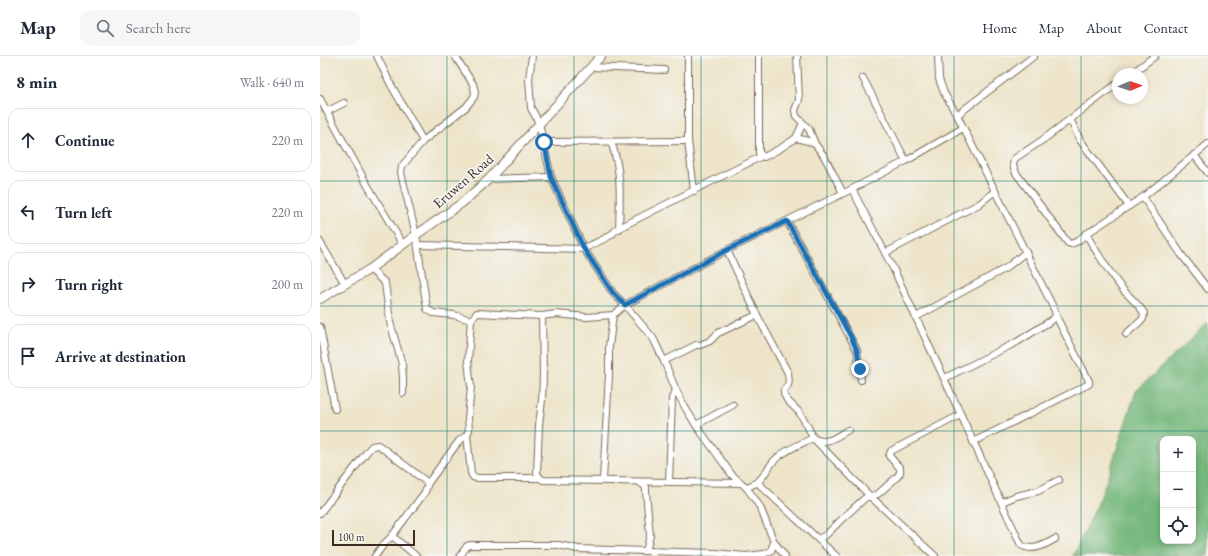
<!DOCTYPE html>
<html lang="en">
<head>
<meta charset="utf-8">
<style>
  body { margin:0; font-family:"EB Garamond",serif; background:#f6f6f7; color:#1f2937 }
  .controls { position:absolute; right:12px; bottom:12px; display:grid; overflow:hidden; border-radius:8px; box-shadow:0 2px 6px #0003 }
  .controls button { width:36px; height:36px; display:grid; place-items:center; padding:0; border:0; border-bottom:1px solid #e0e1e3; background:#fff; color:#1f2937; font:20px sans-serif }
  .compass { position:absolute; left:792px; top:12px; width:36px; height:36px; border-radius:50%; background:#fff; box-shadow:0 2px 6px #0003; rotate:88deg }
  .scale { position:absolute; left:12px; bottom:10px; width:83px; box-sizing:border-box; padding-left:4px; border:2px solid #3b2a1e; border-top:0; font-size:11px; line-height:14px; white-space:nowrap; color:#3b2a1e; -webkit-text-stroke:3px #f6f6f2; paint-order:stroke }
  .stop { position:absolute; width:12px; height:12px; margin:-9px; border:3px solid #1f6fb2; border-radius:50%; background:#fff }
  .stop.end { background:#1f6fb2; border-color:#fff; box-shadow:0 1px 4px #0008 }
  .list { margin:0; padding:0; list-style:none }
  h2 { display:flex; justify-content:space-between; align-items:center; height:52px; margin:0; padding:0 16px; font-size:17px }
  h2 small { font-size:13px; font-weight:400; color:#747a83 }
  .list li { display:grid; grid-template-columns:26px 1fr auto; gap:12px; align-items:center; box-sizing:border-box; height:64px; margin:0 8px 8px; padding:0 8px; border:1px solid #e0e1e3; border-radius:12px }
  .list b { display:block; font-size:15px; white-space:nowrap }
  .list em { font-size:13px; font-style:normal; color:#747a83 }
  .icon { flex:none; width:22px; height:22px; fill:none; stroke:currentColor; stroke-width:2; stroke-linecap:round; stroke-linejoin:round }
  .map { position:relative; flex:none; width:888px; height:500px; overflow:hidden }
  header { display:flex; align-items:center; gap:24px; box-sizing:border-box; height:56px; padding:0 20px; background:#fff; border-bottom:1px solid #e0e1e3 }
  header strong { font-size:19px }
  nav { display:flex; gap:22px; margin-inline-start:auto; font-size:14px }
  .search { width:280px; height:36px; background:#f6f6f7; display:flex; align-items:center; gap:10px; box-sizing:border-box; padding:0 14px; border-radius:12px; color:#747a83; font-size:15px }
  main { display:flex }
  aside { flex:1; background:#fff }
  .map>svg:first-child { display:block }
  .forest { fill:#74b87b; stroke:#58714c; fill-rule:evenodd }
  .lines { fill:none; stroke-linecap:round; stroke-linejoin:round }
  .street-casing { stroke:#796b5a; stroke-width:8 }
  .secondary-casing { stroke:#796b5a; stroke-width:10 }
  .street { stroke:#fff; stroke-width:6 }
  .secondary { stroke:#fff; stroke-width:8 }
  .route { stroke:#1f6fb2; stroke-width:5 }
  .grid { fill:none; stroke:#0f766e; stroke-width:1; stroke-opacity:0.55 }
  .labels { text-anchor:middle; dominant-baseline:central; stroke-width:3.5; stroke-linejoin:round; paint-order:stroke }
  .street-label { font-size:14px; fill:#3b2a1e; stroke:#f6f6f2 }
</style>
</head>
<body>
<header>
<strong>Map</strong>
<div class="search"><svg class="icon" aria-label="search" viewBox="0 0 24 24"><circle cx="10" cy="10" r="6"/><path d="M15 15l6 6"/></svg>Search here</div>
<nav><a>Home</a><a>Map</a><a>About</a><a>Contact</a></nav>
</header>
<main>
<aside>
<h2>8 min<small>Walk · 640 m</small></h2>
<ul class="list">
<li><svg class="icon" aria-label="ahead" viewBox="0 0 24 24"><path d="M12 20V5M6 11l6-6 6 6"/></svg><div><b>Continue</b></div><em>220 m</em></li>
<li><svg class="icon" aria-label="left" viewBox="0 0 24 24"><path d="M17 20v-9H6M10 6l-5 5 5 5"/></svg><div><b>Turn left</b></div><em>220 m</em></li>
<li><svg class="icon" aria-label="right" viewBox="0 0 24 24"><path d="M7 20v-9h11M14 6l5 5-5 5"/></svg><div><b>Turn right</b></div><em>200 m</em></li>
<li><svg class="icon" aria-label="arrive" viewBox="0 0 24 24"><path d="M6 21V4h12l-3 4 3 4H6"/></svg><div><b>Arrive at destination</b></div></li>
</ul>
</aside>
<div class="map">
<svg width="888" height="500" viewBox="0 0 888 500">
  <rect width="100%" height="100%" fill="#f6f6f2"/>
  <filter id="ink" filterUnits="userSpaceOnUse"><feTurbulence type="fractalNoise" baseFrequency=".025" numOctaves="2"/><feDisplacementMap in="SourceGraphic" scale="8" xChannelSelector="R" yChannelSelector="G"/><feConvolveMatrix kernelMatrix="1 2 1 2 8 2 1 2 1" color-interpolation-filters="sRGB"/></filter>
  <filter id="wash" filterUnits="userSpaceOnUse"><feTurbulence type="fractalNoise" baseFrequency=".012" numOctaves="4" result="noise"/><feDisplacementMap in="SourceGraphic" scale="16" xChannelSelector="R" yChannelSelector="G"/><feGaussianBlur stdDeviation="0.9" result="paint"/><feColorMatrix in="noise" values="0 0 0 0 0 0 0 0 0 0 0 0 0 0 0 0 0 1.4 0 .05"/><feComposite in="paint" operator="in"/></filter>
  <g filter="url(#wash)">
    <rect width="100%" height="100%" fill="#ede4c9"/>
    <path class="forest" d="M888 267V500H753L781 441 816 335ZM843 383H873V485H843Z"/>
  </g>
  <g filter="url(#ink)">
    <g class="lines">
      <defs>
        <g id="street">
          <polyline points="57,0 70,27 103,85"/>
          <polyline points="135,0 153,28 155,36 154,41 146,51 103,85 82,110 81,117 96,179 107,253 113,257 134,259 151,264"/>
          <polyline points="212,0 209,23 211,52 219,67 231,121 264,193 293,237 305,249 333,282 344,305 356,334 366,353 376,369 412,419 426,431 434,442 440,451 454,486 465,500"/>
          <polyline points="368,0 368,85 374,135"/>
          <polyline points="439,0 439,97 444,101 461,92 476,82 483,67"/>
          <polyline points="477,0 479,44 475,54 476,60 489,73 495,88 504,100 523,137"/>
          <polyline points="618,0 619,23 624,37 637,59 735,255 736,260 732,264 697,286 625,322"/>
          <polyline points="271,11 344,14"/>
          <polyline points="811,18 835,0"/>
          <polyline points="543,22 586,105"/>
          <polyline points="798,27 724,83 694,103 693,109 696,117 748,187 751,188 758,185 766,178 823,141 888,88"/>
          <polyline points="0,43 45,125 83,189"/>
          <polyline points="8,55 24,47"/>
          <polyline points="637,59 714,0"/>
          <polyline points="750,63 760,84 809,150"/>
          <polyline points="476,82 488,85 495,88"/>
          <polyline points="223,86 368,85"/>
          <path d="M291 86C302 114 300 144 299 173"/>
          <polyline points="874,99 888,117"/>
          <polyline points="169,123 231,121"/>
          <path d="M532 133 574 214 701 489C712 496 725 489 735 483"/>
          <polyline points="823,141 861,198 888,233"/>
          <polyline points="467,165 537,294 541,324"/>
          <path d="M766 178C778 198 790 219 805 236 812 243 819 249 824 257L823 263 806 278"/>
          <polyline points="0,186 25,228"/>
          <path d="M98 189 264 193C274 186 290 183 297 173L442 100"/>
          <path d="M407 194 437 259 468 317C469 325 470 329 464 334V338L467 344 479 356 487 369 493 382 551 441 615 500"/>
          <polyline points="565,197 659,148 675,135"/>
          <polyline points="50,213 65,227 70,266 82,308 83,322 83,337"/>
          <polyline points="222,260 223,318 222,344 219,369 217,417 219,421 223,424 421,427"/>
          <polyline points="596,261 686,212 706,196"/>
          <polyline points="0,271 15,353"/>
          <polyline points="344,305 376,289 380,289 390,285 398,277 437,259"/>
          <polyline points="376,369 413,349"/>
          <polyline points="147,379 151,417 153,421 157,422 220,422"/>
          <path d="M495 383C508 389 517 380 528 374"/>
          <polyline points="653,386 769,328 769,325 736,260"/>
          <polyline points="283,424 289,319 289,291 293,259"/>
          <polyline points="319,426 326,431 326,436 330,480 326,495"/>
          <polyline points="349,426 352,342 356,334"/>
          <polyline points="438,427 516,500"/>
          <path d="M426 431C446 426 444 413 457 402 467 393 481 388 493 382"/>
          <polyline points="682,446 696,440 718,435 739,424"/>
          <polyline points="0,457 46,397 52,390 58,389 61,391 108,427"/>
          <polyline points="72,480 96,500"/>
          <polyline points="498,483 506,479 523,462 545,442 558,438 577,421 580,417 580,412 569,400 571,395 640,359"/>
          <polyline points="55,500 64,488 72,480 105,436 108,427 139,385 147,379 149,374 148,362 151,331 148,305 151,264 157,257 222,260 236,258 267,261 293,259 305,249 407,194 532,133 586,105 643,72"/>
          <polyline points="140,500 147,490 150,489 239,489 258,493 395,497 425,500 444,498 451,495 454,486"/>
        </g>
        <polyline id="secondary" points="0,243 50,213 96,179 142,147 169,123 281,0"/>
      </defs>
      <use href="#street" class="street-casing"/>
      <use href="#secondary" class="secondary-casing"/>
      <use href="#street" class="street"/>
      <use href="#secondary" class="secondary"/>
    </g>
  </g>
  <g class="lines" filter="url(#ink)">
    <polyline class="route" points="224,86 231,121 264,193 293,237 305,249 407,194 467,165 531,281 537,294 540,313"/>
  </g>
  <path class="grid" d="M127 0V500M254 0V500M381 0V500M507 0V500M634 0V500M761 0V500M0 125H888M0 250H888M0 375H888"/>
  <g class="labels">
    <g class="street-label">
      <text transform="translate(143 125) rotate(-41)">Eruwen Road</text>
    </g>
  </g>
</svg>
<div class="controls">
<button>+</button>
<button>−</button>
<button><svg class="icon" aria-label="locate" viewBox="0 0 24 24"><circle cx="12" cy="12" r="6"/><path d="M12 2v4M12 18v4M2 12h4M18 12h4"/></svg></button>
</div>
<svg class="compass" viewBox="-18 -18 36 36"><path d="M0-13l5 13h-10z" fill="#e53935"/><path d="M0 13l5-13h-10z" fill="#747a83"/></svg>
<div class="scale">100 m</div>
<div class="stop" style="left:224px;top:86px"></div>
<div class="stop end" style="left:540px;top:313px"></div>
</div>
</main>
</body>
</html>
